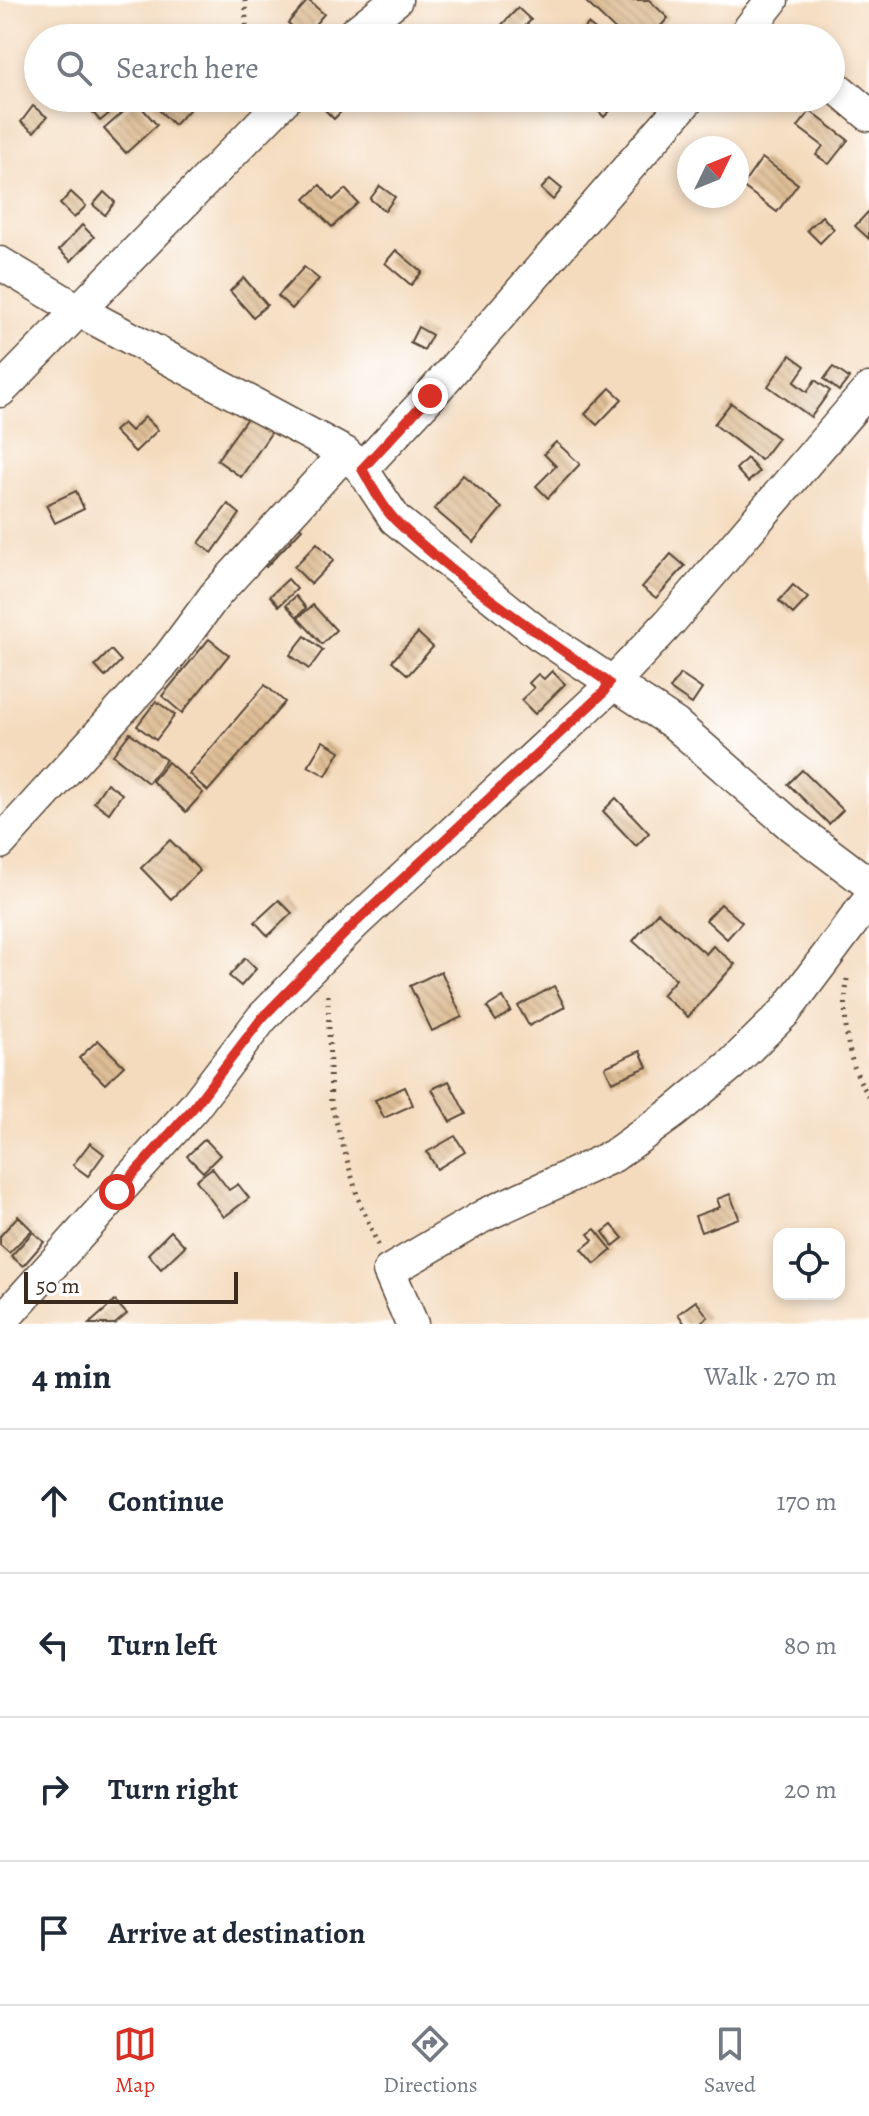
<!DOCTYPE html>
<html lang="en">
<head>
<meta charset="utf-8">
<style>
  body { margin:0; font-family:Alegreya,serif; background:#f6f6f7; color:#1f2937 }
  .controls { position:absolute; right:24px; bottom:24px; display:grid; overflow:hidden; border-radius:16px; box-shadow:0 4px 12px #0003 }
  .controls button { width:72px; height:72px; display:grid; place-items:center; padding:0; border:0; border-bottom:2px solid #e0e1e3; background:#fff; color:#1f2937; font:40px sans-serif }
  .compass { position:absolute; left:677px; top:136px; width:72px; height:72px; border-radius:50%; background:#fff; box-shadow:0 4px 12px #0003; rotate:47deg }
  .scale { position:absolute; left:24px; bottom:20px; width:214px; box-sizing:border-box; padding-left:8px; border:4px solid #3b2a1e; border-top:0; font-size:22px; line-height:28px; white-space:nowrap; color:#3b2a1e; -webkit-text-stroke:6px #fff; paint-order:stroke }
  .stop { position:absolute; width:24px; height:24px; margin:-18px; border:6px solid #d93025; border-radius:50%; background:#fff }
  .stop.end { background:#d93025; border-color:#fff; box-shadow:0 2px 8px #0008 }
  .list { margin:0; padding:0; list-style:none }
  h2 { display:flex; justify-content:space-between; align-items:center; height:104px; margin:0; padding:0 32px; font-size:34px }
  h2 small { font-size:26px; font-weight:400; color:#747a83 }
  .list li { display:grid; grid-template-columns:52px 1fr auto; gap:24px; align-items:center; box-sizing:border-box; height:144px; padding:0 32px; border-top:2px solid #e0e1e3 }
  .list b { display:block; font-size:30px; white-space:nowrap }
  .list em { font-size:26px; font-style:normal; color:#747a83 }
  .icon { flex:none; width:44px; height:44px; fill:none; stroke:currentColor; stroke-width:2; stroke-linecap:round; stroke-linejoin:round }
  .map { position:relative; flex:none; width:869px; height:1324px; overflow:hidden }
  .search { position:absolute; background:#fff; box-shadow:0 4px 12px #0003; left:24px; right:24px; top:24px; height:88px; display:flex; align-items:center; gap:20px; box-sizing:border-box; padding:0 28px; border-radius:44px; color:#747a83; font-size:30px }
  .sheet { height:680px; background:#fff }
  nav { display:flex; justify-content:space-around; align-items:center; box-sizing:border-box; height:112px; border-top:2px solid #e0e1e3; background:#fff; font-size:22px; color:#747a83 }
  nav a { display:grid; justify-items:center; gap:4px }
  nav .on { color:#d93025 }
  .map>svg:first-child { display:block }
  .building { fill:url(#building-back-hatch) }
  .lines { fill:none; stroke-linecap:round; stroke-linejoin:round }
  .street-casing { stroke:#574536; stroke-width:35 }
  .path { stroke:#574536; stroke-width:5; stroke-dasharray:2 6; stroke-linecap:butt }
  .street { stroke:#fff; stroke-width:32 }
  .route { stroke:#d93025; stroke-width:10 }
</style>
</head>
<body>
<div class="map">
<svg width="869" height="1324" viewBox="0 0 869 1324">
  <defs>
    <pattern id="building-back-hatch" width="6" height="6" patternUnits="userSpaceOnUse" patternTransform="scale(2)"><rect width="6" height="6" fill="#debe96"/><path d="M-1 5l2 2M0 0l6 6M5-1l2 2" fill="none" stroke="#bfa381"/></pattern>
  </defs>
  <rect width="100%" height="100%" fill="#fff"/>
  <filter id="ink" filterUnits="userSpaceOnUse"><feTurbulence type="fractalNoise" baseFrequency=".0125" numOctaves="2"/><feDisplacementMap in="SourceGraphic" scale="16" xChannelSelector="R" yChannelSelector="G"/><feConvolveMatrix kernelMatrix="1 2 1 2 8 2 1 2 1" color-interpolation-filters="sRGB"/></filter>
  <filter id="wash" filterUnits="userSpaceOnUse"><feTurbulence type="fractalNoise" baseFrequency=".006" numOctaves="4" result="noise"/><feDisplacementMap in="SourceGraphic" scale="32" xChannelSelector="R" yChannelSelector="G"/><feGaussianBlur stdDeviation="1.8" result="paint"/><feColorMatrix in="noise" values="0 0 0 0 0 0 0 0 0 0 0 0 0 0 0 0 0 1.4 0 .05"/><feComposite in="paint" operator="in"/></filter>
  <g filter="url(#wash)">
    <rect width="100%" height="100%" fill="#f4dbbe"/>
    <g id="blocks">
      <g class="building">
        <polygon points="308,0 324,14 304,37 288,23"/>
        <polygon points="584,0 649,0 668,18 650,38 624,38"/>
        <polygon points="518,8 531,20 513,38 495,38 492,35"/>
        <polygon points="588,24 605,38 577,38"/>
        <polygon points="103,98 128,98 100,121 90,109"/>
        <polygon points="147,98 179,98 190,109 174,125"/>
        <polygon points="313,98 354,98 334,119"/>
        <polygon points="586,98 609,98 616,105 604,117"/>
        <polygon points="136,101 157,125 126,153 104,129"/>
        <polygon points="33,106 47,117 34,132 21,122"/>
        <polygon points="810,111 848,140 829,164 816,155 823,146 798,127"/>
        <polygon points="762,158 798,184 777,212 742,186"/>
        <polygon points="550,179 562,189 553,200 541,189"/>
        <polygon points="320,185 333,200 345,189 358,203 332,227 305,199"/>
        <polygon points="380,186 395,197 385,211 370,199"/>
        <polygon points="71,192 86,206 74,218 60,204"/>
        <polygon points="104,192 115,202 105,215 93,205"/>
        <polygon points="869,211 869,239 855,226"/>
        <polygon points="822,216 834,229 820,243 807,230"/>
        <polygon points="82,225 94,237 71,261 59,250"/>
        <polygon points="396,250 422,272 411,285 385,263"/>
        <polygon points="304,267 319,279 292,309 278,296"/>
        <polygon points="244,278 267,305 253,317 230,291"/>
        <polygon points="418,327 432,335 424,350 410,343"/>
        <polygon points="790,355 805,366 794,382 807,392 815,380 830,391 811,417 768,386"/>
        <polygon points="833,367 849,378 839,391 824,379"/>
        <polygon points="610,388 622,399 597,425 585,414"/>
        <polygon points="731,403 778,438 761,460 714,424"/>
        <polygon points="250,414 273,430 241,477 217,460"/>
        <polygon points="145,417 158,430 135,452 114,431 123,423 131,431"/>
        <polygon points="556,442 580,464 548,498 536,486 556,466 544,454"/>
        <polygon points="747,458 759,472 748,482 736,469"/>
        <polygon points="463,475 502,508 473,542 434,509"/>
        <polygon points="76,491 84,509 55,523 46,505"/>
        <polygon points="228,504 240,514 212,553 199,543"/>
        <polygon points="291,520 302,529 266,567 256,557"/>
        <polygon points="317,543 334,560 311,584 294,567"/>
        <polygon points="671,554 685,566 656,598 642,587"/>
        <polygon points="288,579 297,589 279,606 270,596"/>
        <polygon points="793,585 808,598 793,614 779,601"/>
        <polygon points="296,596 306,608 297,617 286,605"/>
        <polygon points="313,605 336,630 322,644 298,618"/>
        <polygon points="418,633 433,647 408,675 392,661"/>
        <polygon points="305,636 323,650 309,669 290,655"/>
        <polygon points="209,639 229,655 182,713 162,696"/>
        <polygon points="111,650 121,661 105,677 95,666"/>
        <polygon points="552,671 565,684 535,714 521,700 534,688 529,683 538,674 544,679"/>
        <polygon points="680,674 702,689 692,704 670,689"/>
        <polygon points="265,685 285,702 208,791 189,774"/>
        <polygon points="156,701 175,715 156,740 137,726"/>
        <polygon points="130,733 166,760 148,783 113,755"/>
        <polygon points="323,741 340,751 326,776 308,766"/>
        <polygon points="168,762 203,793 186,812 152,781"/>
        <polygon points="802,770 843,810 829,824 788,784"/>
        <polygon points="107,783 122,794 109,813 94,802"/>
        <polygon points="616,798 649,833 636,846 603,811"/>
        <polygon points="170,840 200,871 171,899 141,868"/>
        <polygon points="279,900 292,913 268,936 255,922"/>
        <polygon points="721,904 742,922 727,939 706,920"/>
        <polygon points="658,912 706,954 713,946 735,964 688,1017 662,995 676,979 633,941"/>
        <polygon points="245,958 256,969 241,986 229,976"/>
        <polygon points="441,971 462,1017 432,1031 410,986"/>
        <polygon points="554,986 565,1007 529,1026 518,1006"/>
        <polygon points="503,997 511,1011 496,1021 487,1007"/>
        <polygon points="98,1040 124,1066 105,1084 79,1058"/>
        <polygon points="640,1051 647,1067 612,1082 605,1067"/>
        <polygon points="449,1081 466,1114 450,1122 432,1089"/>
        <polygon points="405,1087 413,1105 384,1118 375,1100"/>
        <polygon points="455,1136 465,1152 437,1169 427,1152"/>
        <polygon points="205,1139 220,1155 203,1172 187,1156"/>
        <polygon points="90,1143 104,1154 88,1176 73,1165"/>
        <polygon points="212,1168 229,1190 238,1184 249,1198 224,1217 196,1180"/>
        <polygon points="730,1194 739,1218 701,1232 695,1216 720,1207 717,1199"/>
        <polygon points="18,1216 32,1230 9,1253 0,1245 0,1236"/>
        <polygon points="612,1225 623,1238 613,1246 603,1232"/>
        <polygon points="595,1229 612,1250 595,1264 582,1249 593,1240 588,1234"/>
        <polygon points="171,1231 185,1246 161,1269 148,1254"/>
        <polygon points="33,1232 44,1242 23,1266 11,1256"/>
        <polygon points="115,1301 127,1314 115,1324 89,1324"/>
        <polygon points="696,1301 708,1317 698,1324 685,1324 678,1314"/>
      </g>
    </g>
  </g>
  <g filter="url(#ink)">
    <use href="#blocks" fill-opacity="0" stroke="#574536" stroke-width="2"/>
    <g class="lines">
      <defs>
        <g id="street">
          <polyline points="348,38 396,0"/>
          <polyline points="742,38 772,0"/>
          <polyline points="831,83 869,115"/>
          <polyline points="0,263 78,310 345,453 362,469 430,396 689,98"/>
          <polyline points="0,391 286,98"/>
          <polyline points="362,469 395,519 539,634 675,724 792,826 869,884"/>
          <polyline points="0,843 169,657 216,594 345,453"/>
          <polyline points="0,1323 194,1107 262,1018 355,923 603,693 669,623 869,389"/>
          <polyline points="412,1324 389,1271 485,1215 613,1156 674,1112 732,1064 785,1012 869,900"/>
        </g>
      </defs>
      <use href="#street" class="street-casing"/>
      <g class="path">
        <polyline points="245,0 247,38"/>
        <path d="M847 979C843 1021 845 1061 869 1096"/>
        <polyline points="328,995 331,1104 358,1198 378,1245"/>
      </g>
      <use href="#street" class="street"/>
    </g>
  </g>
  <g class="lines" filter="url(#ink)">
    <path class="route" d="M117 1192 194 1107 262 1018 355 923 603 693 609 683C537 632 460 582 396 521 382 507 372 486 362 469L430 396"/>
  </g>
</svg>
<div class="controls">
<button><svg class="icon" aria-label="locate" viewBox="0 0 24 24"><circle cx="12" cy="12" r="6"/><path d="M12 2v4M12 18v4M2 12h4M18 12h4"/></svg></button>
</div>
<svg class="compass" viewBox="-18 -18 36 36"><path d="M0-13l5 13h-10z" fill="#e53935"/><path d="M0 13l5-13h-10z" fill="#747a83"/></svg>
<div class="scale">50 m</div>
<div class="stop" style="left:117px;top:1192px"></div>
<div class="stop end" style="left:430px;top:396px"></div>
<div class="search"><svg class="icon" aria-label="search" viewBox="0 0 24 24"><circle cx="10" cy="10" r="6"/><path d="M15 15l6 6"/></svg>Search here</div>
</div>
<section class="sheet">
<h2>4 min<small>Walk · 270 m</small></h2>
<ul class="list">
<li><svg class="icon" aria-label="ahead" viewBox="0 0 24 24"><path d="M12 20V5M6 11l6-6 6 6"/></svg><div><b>Continue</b></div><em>170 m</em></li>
<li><svg class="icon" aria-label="left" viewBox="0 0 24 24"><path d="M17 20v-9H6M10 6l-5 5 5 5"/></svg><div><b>Turn left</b></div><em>80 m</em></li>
<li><svg class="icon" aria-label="right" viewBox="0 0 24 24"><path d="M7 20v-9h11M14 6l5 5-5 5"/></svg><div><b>Turn right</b></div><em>20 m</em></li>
<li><svg class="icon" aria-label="arrive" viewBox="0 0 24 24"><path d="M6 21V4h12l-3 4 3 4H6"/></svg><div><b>Arrive at destination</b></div></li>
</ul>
</section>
<nav>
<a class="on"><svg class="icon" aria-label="map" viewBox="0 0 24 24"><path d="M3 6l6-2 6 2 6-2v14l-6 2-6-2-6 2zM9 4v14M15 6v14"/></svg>Map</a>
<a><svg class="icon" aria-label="directions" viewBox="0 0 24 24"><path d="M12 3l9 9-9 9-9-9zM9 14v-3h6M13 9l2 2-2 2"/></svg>Directions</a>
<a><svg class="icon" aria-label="saved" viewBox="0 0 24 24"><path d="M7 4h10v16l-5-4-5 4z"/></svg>Saved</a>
</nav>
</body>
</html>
